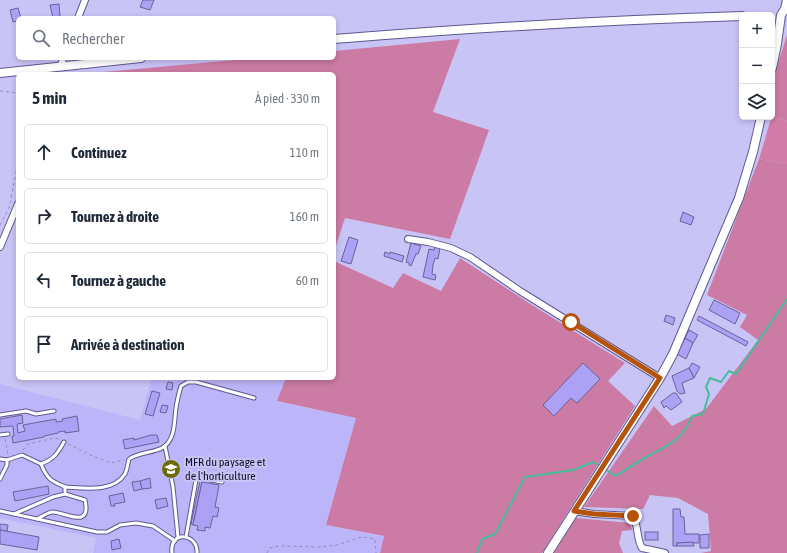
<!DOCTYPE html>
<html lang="fr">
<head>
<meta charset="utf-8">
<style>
  body { margin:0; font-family:"Asap Condensed",sans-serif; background:#f6f6f7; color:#1f2937 }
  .controls { position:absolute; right:12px; top:12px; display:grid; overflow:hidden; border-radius:6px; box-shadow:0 2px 6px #0003 }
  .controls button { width:36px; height:36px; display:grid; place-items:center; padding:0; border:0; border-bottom:1px solid #e0e1e3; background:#fff; color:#1f2937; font:20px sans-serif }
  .stop { position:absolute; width:12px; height:12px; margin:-9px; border:3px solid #b45309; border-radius:50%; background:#fff }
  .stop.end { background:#b45309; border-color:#fff; box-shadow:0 1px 4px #0008 }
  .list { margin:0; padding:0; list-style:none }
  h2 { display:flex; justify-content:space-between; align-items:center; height:52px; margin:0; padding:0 16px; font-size:17px }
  h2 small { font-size:13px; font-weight:400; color:#747a83 }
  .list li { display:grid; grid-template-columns:26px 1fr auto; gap:12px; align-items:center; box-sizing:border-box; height:56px; margin:0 8px 8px; padding:0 8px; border:1px solid #e0e1e3; border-radius:6px }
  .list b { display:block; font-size:15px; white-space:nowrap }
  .list em { font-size:13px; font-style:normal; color:#747a83 }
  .icon { flex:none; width:22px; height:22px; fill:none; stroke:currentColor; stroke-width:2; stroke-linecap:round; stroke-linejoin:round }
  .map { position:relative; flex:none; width:787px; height:553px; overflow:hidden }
  .search { position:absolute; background:#fff; box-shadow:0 2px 6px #0003; left:16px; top:16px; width:320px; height:44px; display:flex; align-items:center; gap:10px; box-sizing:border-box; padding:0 14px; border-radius:6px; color:#747a83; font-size:15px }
  .panel { position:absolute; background:#fff; box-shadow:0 2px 6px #0003; left:16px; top:72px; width:320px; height:308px; border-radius:6px }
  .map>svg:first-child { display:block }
  .built { fill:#bdb5fa }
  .green { fill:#cc7ba4 }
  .forest { fill:#d37ca7 }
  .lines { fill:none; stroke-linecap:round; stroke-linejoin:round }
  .stream { stroke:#46bd99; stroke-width:2 }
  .building { fill:#aca1f5; stroke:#6a629a }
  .lane-casing { stroke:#5f588e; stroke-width:5 }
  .street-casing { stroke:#5f588e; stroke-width:8 }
  .secondary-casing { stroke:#5f588e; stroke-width:10 }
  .path { stroke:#928eb7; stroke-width:1; stroke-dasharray:3 3; stroke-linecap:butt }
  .lane { stroke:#fff; stroke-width:3 }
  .street { stroke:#fff; stroke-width:6 }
  .secondary { stroke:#fff; stroke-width:8 }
  .route { stroke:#b45309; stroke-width:5 }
  .labels { text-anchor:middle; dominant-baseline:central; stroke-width:4; stroke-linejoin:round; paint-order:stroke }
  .poi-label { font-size:12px; fill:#141026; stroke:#c9c4f6; text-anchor:start }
</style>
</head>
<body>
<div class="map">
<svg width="787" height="553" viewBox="0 0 787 553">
  <rect width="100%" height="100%" fill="#c9c4f6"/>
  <polygon class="built" points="152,378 286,378 278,402 356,418 326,525 384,537 380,553 93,553 96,538 0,518 0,384 140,420"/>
  <g class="green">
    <polygon points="787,35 787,121 772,115 775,73"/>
    <polygon points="460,39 433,112 489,130 450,239 345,218 334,252 334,74 82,74 257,58 334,58 334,51"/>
    <polygon points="759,159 787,164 787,553 701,553 711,551 708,514 678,498 650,495 643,509 584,507 654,406 672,426 706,409 758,340 740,327 747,315 707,295"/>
    <polygon points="460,258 532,305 625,363 608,381 635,406 542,553 380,553 384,536 326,525 356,418 277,401 286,378 334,378 334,261 393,288 403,273 441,291"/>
    <polygon points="576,518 630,523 632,530 622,531 619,543 623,553 554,553"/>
  </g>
  <polygon class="forest" points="772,115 787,121 787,164 759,159"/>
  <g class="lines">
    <g class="stream">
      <path d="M605 469 616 476C627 469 637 462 648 456 670 444 682 441 692 416L703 414 709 394 706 387 710 378 721 382 729 371 736 374 787 299"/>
      <polyline points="477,553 482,539 495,534 525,477 573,470 593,462 602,467"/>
    </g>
  </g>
  <g class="building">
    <polygon points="143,0 154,0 150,10 140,7"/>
    <polygon points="59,4 60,16 53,18 50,5"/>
    <polygon points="18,8 21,18 18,18 18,21 13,22 10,10"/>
    <polygon points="683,212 694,217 691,225 680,221"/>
    <polygon points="349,237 358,240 351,264 341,261"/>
    <polygon points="411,243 421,246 418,254 416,254 411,266 409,265 409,263 406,262"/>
    <polygon points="435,247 440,248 438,259 435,258 433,265 432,274 436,275 435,280 423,277 429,249 434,250"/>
    <polygon points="385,252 390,254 390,252 404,256 402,262 384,256"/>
    <polygon points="714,300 740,313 735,324 709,310"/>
    <polygon points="666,315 675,318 673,325 664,321"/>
    <polygon points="699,316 748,342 746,346 697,320"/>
    <polygon points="689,330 698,335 693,343 685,338"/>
    <polygon points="685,338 693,343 686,359 677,354"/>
    <polygon points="583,363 600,379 577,403 571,398 554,416 543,405"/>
    <polygon points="692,363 700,367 694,378 689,368"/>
    <polygon points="689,368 694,378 682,383 685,393 680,394 677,391 672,376"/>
    <polygon points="168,382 173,383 172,390 166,389"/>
    <polygon points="152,391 160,393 153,416 145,414"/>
    <polygon points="673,393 676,393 682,402 671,410 666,406 664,408 661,402"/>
    <polygon points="162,405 168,406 166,413 160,412"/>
    <polygon points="22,415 23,423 17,424 18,433 25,431 23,425 56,419 56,422 63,421 62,419 77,416 79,431 65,433 65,431 58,432 58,433 44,436 44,437 13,443 12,436 14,436 13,426 0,427 0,419"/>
    <polygon points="151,435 157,435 159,442 125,449 123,440 134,438 134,440"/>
    <polygon points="150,478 151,488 142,489 140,481"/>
    <polygon points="140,481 142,489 134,491 132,482"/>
    <polygon points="200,481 202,482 193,525 191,524"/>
    <polygon points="202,482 219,485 215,507 219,508 217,517 213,516 210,528 205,527 205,531 197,530 198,526 193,525"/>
    <polygon points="48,486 49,494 15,501 13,492"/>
    <polygon points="123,493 125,502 114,504 115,506 111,506 109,496"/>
    <polygon points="166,498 168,506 157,509 155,500"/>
    <polygon points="673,509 680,509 681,517 684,517 685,534 699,534 699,543 677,543 677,546 673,546"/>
    <polygon points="0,524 8,525 7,531 0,530"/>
    <polygon points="0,530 39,537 37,550 0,544"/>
    <rect x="645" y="532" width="13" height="8"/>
    <polygon points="709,534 709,548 700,548 700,535"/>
    <polygon points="119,539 121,548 112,550 111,541"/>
    <polygon points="693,542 694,546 677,546 677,543"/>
  </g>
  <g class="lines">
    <defs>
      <g id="lane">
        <polyline points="0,415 26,411 36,414 54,411"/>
        <polyline points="0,435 8,434"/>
        <polyline points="165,446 173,487 178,537"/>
        <path d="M0 459 7 460 22 455 41 464C54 459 57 454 64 442"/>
        <polyline points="0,479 7,465 7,460"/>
        <path d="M65 487C84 488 113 493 125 474 127 470 128 463 129 459 140 452 152 453 162 448 176 440 174 421 176 408 177 401 179 393 181 386L188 382H196L254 398"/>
        <polyline points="0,511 97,532 107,532 120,525 136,523 153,526 175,541"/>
        <path d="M14 514 53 497 65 494V487C51 481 47 479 41 464"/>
        <path d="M37 519C41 517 47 513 52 512 63 511 92 531 85 500L65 494"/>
        <polyline points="186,537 196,480 200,478 222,482"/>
        <path d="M172 553C169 530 198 533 197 553"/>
      </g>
      <g id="street">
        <polyline points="78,18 85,0"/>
        <polyline points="61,66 63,58"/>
        <polyline points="408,239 428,242 451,248 470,257 520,291 660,378"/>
        <polyline points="0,247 18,204"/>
        <path d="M574 511 594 514 633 516C639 527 636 538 642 548L665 553"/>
      </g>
      <g id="secondary">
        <path d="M334 39C470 28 606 20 742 16"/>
        <polyline points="772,68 777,44 781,15 785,9 787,0"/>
        <polyline points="0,73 141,58"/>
        <polyline points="548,553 660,378 673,354 739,198 753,152 761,117"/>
      </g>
    </defs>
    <use href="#lane" class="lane-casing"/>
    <use href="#street" class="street-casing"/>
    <use href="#secondary" class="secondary-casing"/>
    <g class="path">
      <polyline points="0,91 18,93"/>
      <polyline points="0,225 9,208 18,163"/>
      <polyline points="5,439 8,455"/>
      <polyline points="68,444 90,455 111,463 124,460"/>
      <polyline points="23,450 28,444 54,438 60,439"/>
      <polyline points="267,553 269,548 280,546 321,547 337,545 362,537 375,539 376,553"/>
    </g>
    <use href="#lane" class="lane"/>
    <use href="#street" class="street"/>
    <use href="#secondary" class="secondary"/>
  </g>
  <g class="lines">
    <polyline class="route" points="571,322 660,378 574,511 594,514 633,516"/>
  </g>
  <defs>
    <symbol id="school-disc" viewBox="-11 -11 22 22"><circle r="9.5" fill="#6c6b0a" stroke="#c9c4f6"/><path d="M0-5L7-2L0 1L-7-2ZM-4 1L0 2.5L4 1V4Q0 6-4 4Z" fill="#fff"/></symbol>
  </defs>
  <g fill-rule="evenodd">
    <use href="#school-disc" x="160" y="458" width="22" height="22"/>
  </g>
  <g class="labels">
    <g class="poi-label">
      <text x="185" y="462">MFR du paysage et<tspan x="185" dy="14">de l'horticulture</tspan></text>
    </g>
  </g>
</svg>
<div class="controls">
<button>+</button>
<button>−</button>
<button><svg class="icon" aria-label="layers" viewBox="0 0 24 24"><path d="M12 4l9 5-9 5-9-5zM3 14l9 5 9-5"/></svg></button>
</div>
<div class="stop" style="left:571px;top:322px"></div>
<div class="stop end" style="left:633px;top:516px"></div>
<div class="search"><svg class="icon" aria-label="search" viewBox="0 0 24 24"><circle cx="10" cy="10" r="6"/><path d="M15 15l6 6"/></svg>Rechercher</div>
<section class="panel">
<h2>5 min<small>À pied · 330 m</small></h2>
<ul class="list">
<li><svg class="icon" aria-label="ahead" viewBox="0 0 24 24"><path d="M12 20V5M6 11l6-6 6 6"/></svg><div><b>Continuez</b></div><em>110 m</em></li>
<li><svg class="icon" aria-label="right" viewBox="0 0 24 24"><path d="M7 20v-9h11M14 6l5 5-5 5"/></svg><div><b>Tournez à droite</b></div><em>160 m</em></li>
<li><svg class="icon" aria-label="left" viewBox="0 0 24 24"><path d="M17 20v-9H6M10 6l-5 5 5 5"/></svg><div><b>Tournez à gauche</b></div><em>60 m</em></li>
<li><svg class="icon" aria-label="arrive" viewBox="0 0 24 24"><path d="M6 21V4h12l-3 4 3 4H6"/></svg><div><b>Arrivée à destination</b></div></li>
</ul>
</section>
</div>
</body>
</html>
